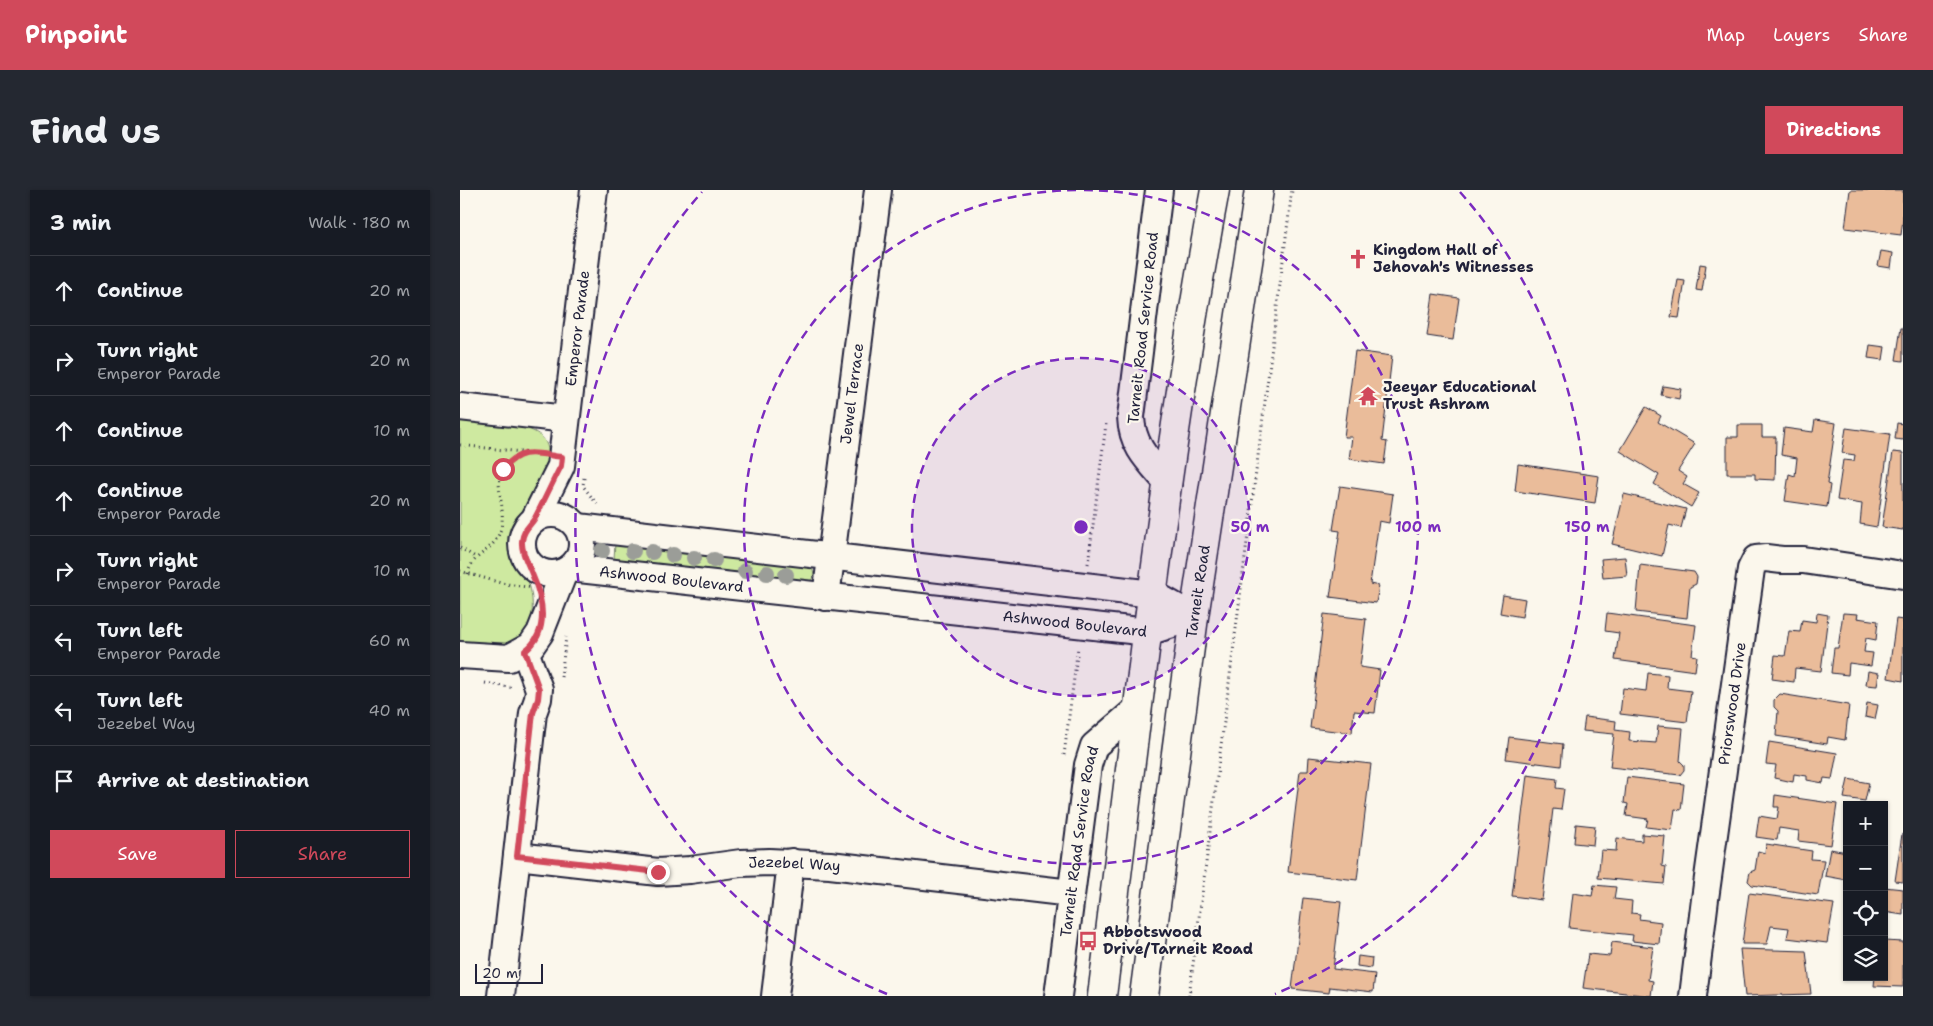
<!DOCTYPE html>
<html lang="en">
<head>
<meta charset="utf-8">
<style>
  body { margin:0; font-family:"Shantell Sans",sans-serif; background:#242831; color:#f1f3f6 }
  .controls { position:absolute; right:15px; bottom:15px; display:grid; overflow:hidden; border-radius:0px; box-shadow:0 1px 4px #0004 }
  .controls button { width:45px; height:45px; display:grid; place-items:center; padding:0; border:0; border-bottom:1px solid #363941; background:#171b24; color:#f1f3f6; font:25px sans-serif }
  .scale { position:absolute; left:15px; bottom:12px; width:68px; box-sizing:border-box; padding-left:5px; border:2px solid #22223b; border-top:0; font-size:14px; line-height:18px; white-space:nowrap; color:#22223b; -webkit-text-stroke:4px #fbf7ec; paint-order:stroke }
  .stop { position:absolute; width:15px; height:15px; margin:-11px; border:4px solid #d1495b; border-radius:50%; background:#fff }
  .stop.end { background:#d1495b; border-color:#fff; box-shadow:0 1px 5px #0008 }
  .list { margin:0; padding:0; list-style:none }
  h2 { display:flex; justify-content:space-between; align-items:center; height:65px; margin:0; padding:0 20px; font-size:21px }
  h2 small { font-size:16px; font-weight:400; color:#9ea1a6 }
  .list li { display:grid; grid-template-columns:32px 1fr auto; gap:15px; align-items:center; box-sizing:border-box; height:70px; padding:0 20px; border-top:1px solid #363941 }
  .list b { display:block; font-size:19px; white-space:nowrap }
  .list p { margin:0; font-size:16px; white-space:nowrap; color:#9ea1a6 }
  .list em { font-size:16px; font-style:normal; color:#9ea1a6 }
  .actions { display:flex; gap:10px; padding:15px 20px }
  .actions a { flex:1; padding:11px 0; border:1px solid #d1495b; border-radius:0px; text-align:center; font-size:18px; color:#d1495b }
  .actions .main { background:#d1495b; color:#fff }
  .icon { flex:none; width:28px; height:28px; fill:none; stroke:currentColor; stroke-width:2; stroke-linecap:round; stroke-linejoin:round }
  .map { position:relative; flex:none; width:1443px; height:806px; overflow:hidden; border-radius:0px }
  header { display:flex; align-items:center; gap:30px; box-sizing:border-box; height:70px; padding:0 25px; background:#d1495b; color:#fff }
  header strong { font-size:24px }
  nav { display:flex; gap:28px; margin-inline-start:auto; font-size:18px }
  .intro { display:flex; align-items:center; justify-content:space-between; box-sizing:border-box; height:120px; padding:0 30px }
  h1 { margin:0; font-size:35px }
  .button { padding:12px 22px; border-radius:0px; background:#d1495b; color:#fff; font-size:18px; font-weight:700 }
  main { display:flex; gap:30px; padding:0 30px }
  aside { flex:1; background:#171b24; border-radius:0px; box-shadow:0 1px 4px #0004 }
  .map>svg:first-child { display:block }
  .green { fill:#cee9a0; stroke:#78866e }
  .building { fill:#eabc9a; stroke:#22223b }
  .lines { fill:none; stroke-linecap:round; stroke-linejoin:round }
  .street-casing { stroke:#22223b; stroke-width:30 }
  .secondary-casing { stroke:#22223b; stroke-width:31 }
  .path { stroke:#22223b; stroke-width:3; stroke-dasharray:1 4; stroke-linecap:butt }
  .street { stroke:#fbf7ec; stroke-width:26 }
  .secondary { stroke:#fbf7ec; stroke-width:28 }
  .tree { fill:#9b9d98 }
  .route { stroke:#d1495b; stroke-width:6 }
  .ring { fill:none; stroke:#7b2cbf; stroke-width:2.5; stroke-dasharray:9 6 }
  .labels { text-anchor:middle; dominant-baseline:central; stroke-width:4.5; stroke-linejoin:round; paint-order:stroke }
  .poi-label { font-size:15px; font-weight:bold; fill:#22223b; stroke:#fbf7ec; text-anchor:start }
  .street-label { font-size:15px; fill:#22223b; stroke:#fbf7ec }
  .centre { fill:#7b2cbf; stroke:#fbf7ec; stroke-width:2.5 }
  .ring-label { font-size:15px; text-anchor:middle; font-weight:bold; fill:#7b2cbf; stroke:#fbf7ec; stroke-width:4.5; stroke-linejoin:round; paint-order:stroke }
</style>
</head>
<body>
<header>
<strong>Pinpoint</strong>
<nav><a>Map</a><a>Layers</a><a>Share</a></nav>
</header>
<div class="intro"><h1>Find us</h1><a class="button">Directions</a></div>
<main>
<aside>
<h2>3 min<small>Walk · 180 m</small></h2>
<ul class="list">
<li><svg class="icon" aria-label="ahead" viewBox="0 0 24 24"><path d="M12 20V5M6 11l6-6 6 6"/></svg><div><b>Continue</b></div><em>20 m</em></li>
<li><svg class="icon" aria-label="right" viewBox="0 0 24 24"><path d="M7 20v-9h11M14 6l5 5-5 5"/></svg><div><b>Turn right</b><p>Emperor Parade</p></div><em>20 m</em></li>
<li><svg class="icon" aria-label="ahead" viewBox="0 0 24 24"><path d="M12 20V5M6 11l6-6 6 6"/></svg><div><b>Continue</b></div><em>10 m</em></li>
<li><svg class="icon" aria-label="ahead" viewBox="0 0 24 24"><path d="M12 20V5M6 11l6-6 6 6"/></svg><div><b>Continue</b><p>Emperor Parade</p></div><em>20 m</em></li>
<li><svg class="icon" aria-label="right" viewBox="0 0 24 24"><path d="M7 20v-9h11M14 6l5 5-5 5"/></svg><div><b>Turn right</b><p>Emperor Parade</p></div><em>10 m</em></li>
<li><svg class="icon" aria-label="left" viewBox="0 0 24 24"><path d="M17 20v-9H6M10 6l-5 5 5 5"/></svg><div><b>Turn left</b><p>Emperor Parade</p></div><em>60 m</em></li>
<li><svg class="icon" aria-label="left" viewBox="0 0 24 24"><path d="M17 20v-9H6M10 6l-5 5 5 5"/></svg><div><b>Turn left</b><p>Jezebel Way</p></div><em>40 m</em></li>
<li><svg class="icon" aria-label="arrive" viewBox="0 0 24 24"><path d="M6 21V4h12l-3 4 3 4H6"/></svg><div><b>Arrive at destination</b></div></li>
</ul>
<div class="actions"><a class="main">Save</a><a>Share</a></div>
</aside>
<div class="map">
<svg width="1443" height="806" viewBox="0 0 1443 806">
  <rect width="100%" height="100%" fill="#fbf7ec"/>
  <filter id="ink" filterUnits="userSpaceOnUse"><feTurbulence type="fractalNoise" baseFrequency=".02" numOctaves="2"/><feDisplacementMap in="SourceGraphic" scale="10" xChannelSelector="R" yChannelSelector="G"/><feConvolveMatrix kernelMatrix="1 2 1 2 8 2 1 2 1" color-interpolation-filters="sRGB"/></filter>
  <g filter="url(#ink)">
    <g class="green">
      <path d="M0 230C19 232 56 233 73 241 112 259 67 319 55 343 52 363 62 373 68 391 76 411 75 453 47 456 32 458 15 454 0 453Z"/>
      <polygon points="155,353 352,377 354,385 350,393 155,372 154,369"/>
    </g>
    <g class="building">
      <polygon points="1390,0 1443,0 1443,29 1441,45 1385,38"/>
      <polygon points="1421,61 1433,63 1431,78 1418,76"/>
      <polygon points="1240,74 1246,75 1242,101 1236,100"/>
      <polygon points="1218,90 1225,91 1219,128 1211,127"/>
      <polygon points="973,104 999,108 993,150 967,146"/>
      <polygon points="1441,138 1443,138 1443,171 1436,170"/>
      <polygon points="1410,155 1425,157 1423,170 1408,168"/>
      <polygon points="895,161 932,166 922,251 927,252 924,274 889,269 892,247 884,247"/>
      <polygon points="1203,196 1221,199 1219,209 1201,205"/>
      <polygon points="1186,217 1201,226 1198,232 1235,254 1218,281 1227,287 1223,294 1239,303 1231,317 1194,294 1199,285 1160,261"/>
      <polygon points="1355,230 1376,233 1367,294 1370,295 1367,317 1325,311 1329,284 1335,286 1337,268 1321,265 1324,238 1353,242"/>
      <polygon points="1437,233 1443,234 1443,250 1435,249"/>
      <polygon points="1278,235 1302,235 1302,247 1316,247 1315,290 1295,289 1295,284 1267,284 1267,247 1278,247"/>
      <polygon points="1386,238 1430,244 1417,337 1400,334 1402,314 1377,310 1383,270 1394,271 1395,265 1382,263"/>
      <polygon points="1433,262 1443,263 1443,340 1422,337"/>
      <polygon points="1058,274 1139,286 1135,313 1055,301"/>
      <polygon points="880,296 933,304 929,333 919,331 910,394 919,396 916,413 870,407 880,341 873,340"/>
      <polygon points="1164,304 1226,319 1221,338 1209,335 1202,366 1152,354"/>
      <polygon points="1165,367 1167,386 1143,388 1141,369"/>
      <polygon points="1180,375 1234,382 1237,387 1236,394 1230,397 1227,428 1176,422"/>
      <polygon points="1043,405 1065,409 1062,427 1040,423"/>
      <polygon points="1147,423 1236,435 1232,465 1237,466 1235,481 1155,470 1159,443 1145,441"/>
      <polygon points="1357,423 1368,425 1361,481 1335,478 1334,492 1312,489 1315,465 1325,466 1329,441 1340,442 1342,430 1356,432"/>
      <polygon points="1383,423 1398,424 1397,428 1418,431 1416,450 1406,448 1404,462 1413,463 1411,476 1389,473 1388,485 1371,483 1374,458 1378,458"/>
      <polygon points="864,424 906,429 900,477 920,480 915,523 894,521 892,543 850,538"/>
      <polygon points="1436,429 1443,430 1443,491 1428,488"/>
      <polygon points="1408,481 1419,483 1417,496 1406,495"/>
      <polygon points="1188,483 1208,485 1207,498 1231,501 1227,532 1160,524 1163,498 1186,501"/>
      <polygon points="1320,504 1389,515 1385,550 1368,547 1367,554 1316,546 1318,521 1314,517 1314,510"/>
      <polygon points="1407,513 1418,515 1415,529 1405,527"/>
      <polygon points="1125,527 1156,531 1155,540 1170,542 1169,551 1196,553 1198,536 1223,538 1220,571 1224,575 1224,580 1220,585 1150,577 1154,544 1123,541"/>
      <polygon points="1049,547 1103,554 1101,576 1046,569"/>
      <polygon points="1309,552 1377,563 1372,589 1364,588 1363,593 1347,590 1347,586 1334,584 1333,592 1314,588 1316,575 1306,574"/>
      <polygon points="849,567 911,574 897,690 828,682 840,581 848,581"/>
      <polygon points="1067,585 1097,589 1096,598 1104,599 1101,620 1093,619 1082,710 1052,706"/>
      <polygon points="1167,587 1224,594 1221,620 1215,619 1212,640 1186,637 1188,629 1166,626 1168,614 1164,613"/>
      <polygon points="1388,589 1409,593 1405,611 1384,608"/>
      <polygon points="1315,605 1377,614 1371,655 1338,651 1339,641 1319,638 1317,650 1296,647 1299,626 1317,629 1319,617 1314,617"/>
      <polygon points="1116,634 1135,636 1133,655 1114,653"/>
      <polygon points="1182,644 1205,646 1202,676 1206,677 1204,694 1138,688 1141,660 1156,661 1157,648 1182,651"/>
      <polygon points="1442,644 1443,644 1443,692 1435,691"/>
      <polygon points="1306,654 1352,661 1351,669 1364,670 1358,705 1292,695 1288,691 1290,682 1295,680 1298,661 1305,663"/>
      <polygon points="1370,659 1387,662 1387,690 1365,686"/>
      <polygon points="1134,695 1156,697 1154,709 1172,711 1171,723 1180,724 1179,729 1201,732 1199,754 1172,751 1173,745 1109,738 1113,703 1132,706"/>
      <polygon points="1424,697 1443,699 1443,725 1424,722"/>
      <polygon points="1289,703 1374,714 1367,753 1327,748 1329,738 1311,736 1307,754 1282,754"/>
      <polygon points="843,708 881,712 873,779 915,784 913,802 870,797 869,803 832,799"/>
      <polygon points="1424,751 1443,752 1443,797 1414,796 1415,787 1424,787"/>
      <polygon points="1152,752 1193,757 1188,790 1193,791 1191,806 1123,798 1128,764 1150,766"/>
      <polygon points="1280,759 1346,761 1351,804 1285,806"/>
      <polygon points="898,766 912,768 911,778 897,776"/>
    </g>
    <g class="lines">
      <defs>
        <g id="street">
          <path d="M699 0 671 227C672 257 690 272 708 293"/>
          <polyline points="0,217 106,229"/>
          <circle cx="92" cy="354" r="30"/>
          <path id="s1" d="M74 330 101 276 134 0"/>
          <polyline points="118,337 693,404 734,427"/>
          <path id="s2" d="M110 378 688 442 734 427"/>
          <path id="s3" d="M366 407 418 0"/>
          <polyline points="0,465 49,468 71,456 80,443 104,382"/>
          <path id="s4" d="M57 666 198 682 230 680 281 673 309 672 370 675 611 703"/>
          <polyline points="41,806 73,523 78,509 79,499 65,461"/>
          <polyline points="315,806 331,672"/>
          <path id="s5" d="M598 806 628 575 634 556 678 518"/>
          <path id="s6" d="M1233 806 1245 709 1291 379 1296 369 1306 368 1322 370H1343L1443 385"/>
        </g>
        <g id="secondary">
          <path d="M642 806C676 537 705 266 755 0"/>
          <path id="s7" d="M684 806 734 427 799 0"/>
        </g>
      </defs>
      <use href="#street" class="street-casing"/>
      <use href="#secondary" class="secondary-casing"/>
      <g class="path">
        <polyline points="0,255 79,264"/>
        <polyline points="124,288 123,296 137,314"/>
        <polyline points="0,358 17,368"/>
        <polyline points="628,374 646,234"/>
        <polyline points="0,381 41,393 73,398"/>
        <path d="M8 384C12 362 35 363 41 338 48 303 22 288 63 263"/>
        <polyline points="101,487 106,447"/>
        <polyline points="25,493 54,498"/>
        <polyline points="604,565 618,457"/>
        <polyline points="729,806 832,0"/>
      </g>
      <use href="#street" class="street"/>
      <use href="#secondary" class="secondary"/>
    </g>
    <g class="tree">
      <circle cx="142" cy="361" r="8"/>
      <circle cx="173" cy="361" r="8"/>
      <circle cx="192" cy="362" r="8"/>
      <circle cx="213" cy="365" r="8"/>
      <circle cx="234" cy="368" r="8"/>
      <circle cx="254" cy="370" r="8"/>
      <circle cx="285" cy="381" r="8"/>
      <circle cx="307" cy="383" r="8"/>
      <circle cx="326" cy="385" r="8"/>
    </g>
  </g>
  <g class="lines" filter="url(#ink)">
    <path class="route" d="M43 279C62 256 76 264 102 267L101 276C92 293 84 311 75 328 70 336 63 340 62 351 61 362 68 373 72 384 83 409 90 442 65 461L79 499 78 509 73 523 57 666 198 682"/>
  </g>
  <circle cx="621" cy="337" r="169" fill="#7b2cbf" fill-opacity=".12"/>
  <g class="ring">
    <circle cx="621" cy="337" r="169"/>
    <path d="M624 0A337 337 0 1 1 618 0"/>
    <path d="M427 804A506 506 0 0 1 242 2M1000 2A506 506 0 0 1 815 804"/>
  </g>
  <defs>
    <symbol id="church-bare" viewBox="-9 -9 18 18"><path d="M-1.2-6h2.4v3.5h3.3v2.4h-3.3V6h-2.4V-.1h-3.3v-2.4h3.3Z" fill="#d1495b" stroke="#fbf7ec" stroke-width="2.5" paint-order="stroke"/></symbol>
    <symbol id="temple-bare" viewBox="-9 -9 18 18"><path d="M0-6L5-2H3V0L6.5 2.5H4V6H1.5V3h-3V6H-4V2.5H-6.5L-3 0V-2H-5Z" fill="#d1495b" stroke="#fbf7ec" stroke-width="2.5" paint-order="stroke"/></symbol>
    <symbol id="bus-bare" viewBox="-9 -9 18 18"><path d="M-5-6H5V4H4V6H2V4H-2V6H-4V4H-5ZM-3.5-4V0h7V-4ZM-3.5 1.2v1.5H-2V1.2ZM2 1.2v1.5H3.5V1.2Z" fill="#d1495b" stroke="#fbf7ec" stroke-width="2.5" paint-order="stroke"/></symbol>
  </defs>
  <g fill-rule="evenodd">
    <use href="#church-bare" x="884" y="55" width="28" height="28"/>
    <use href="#temple-bare" x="894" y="192" width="28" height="28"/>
    <use href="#bus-bare" x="614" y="737" width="28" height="28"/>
  </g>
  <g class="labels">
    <g class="poi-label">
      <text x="913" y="60">Kingdom Hall of<tspan x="913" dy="17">Jehovah's Witnesses</tspan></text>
      <text x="923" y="197">Jeeyar Educational<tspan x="923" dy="17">Trust Ashram</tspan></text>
      <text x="643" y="742">Abbotswood<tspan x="643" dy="17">Drive/Tarneit Road</tspan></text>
    </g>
    <g class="street-label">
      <text stroke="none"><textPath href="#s1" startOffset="199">Emperor Parade</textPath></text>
      <text transform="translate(683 138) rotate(-84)">Tarneit Road Service Road</text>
      <text stroke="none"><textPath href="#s3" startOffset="205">Jewel Terrace</textPath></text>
      <text stroke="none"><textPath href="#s2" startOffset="102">Ashwood Boulevard</textPath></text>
      <text stroke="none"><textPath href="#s7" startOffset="408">Tarneit Road</textPath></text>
      <text stroke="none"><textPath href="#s2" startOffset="508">Ashwood Boulevard</textPath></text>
      <text stroke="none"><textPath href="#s6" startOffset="295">Priorswood Drive</textPath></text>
      <text stroke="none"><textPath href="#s5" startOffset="156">Tarneit Road Service Road</textPath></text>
      <text stroke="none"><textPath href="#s4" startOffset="279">Jezebel Way</textPath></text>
    </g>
  </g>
  <circle cx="621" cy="337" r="8" class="centre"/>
  <g class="ring-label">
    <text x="790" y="342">50 m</text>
    <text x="958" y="342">100 m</text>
    <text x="1127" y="342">150 m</text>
  </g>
</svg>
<div class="controls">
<button>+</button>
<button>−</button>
<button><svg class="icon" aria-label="locate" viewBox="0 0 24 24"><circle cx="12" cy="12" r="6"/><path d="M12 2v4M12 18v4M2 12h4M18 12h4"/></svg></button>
<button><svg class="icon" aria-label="layers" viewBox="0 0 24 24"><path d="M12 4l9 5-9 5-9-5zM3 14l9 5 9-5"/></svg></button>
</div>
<div class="scale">20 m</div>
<div class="stop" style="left:43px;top:279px"></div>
<div class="stop end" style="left:198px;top:682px"></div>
</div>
</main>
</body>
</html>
